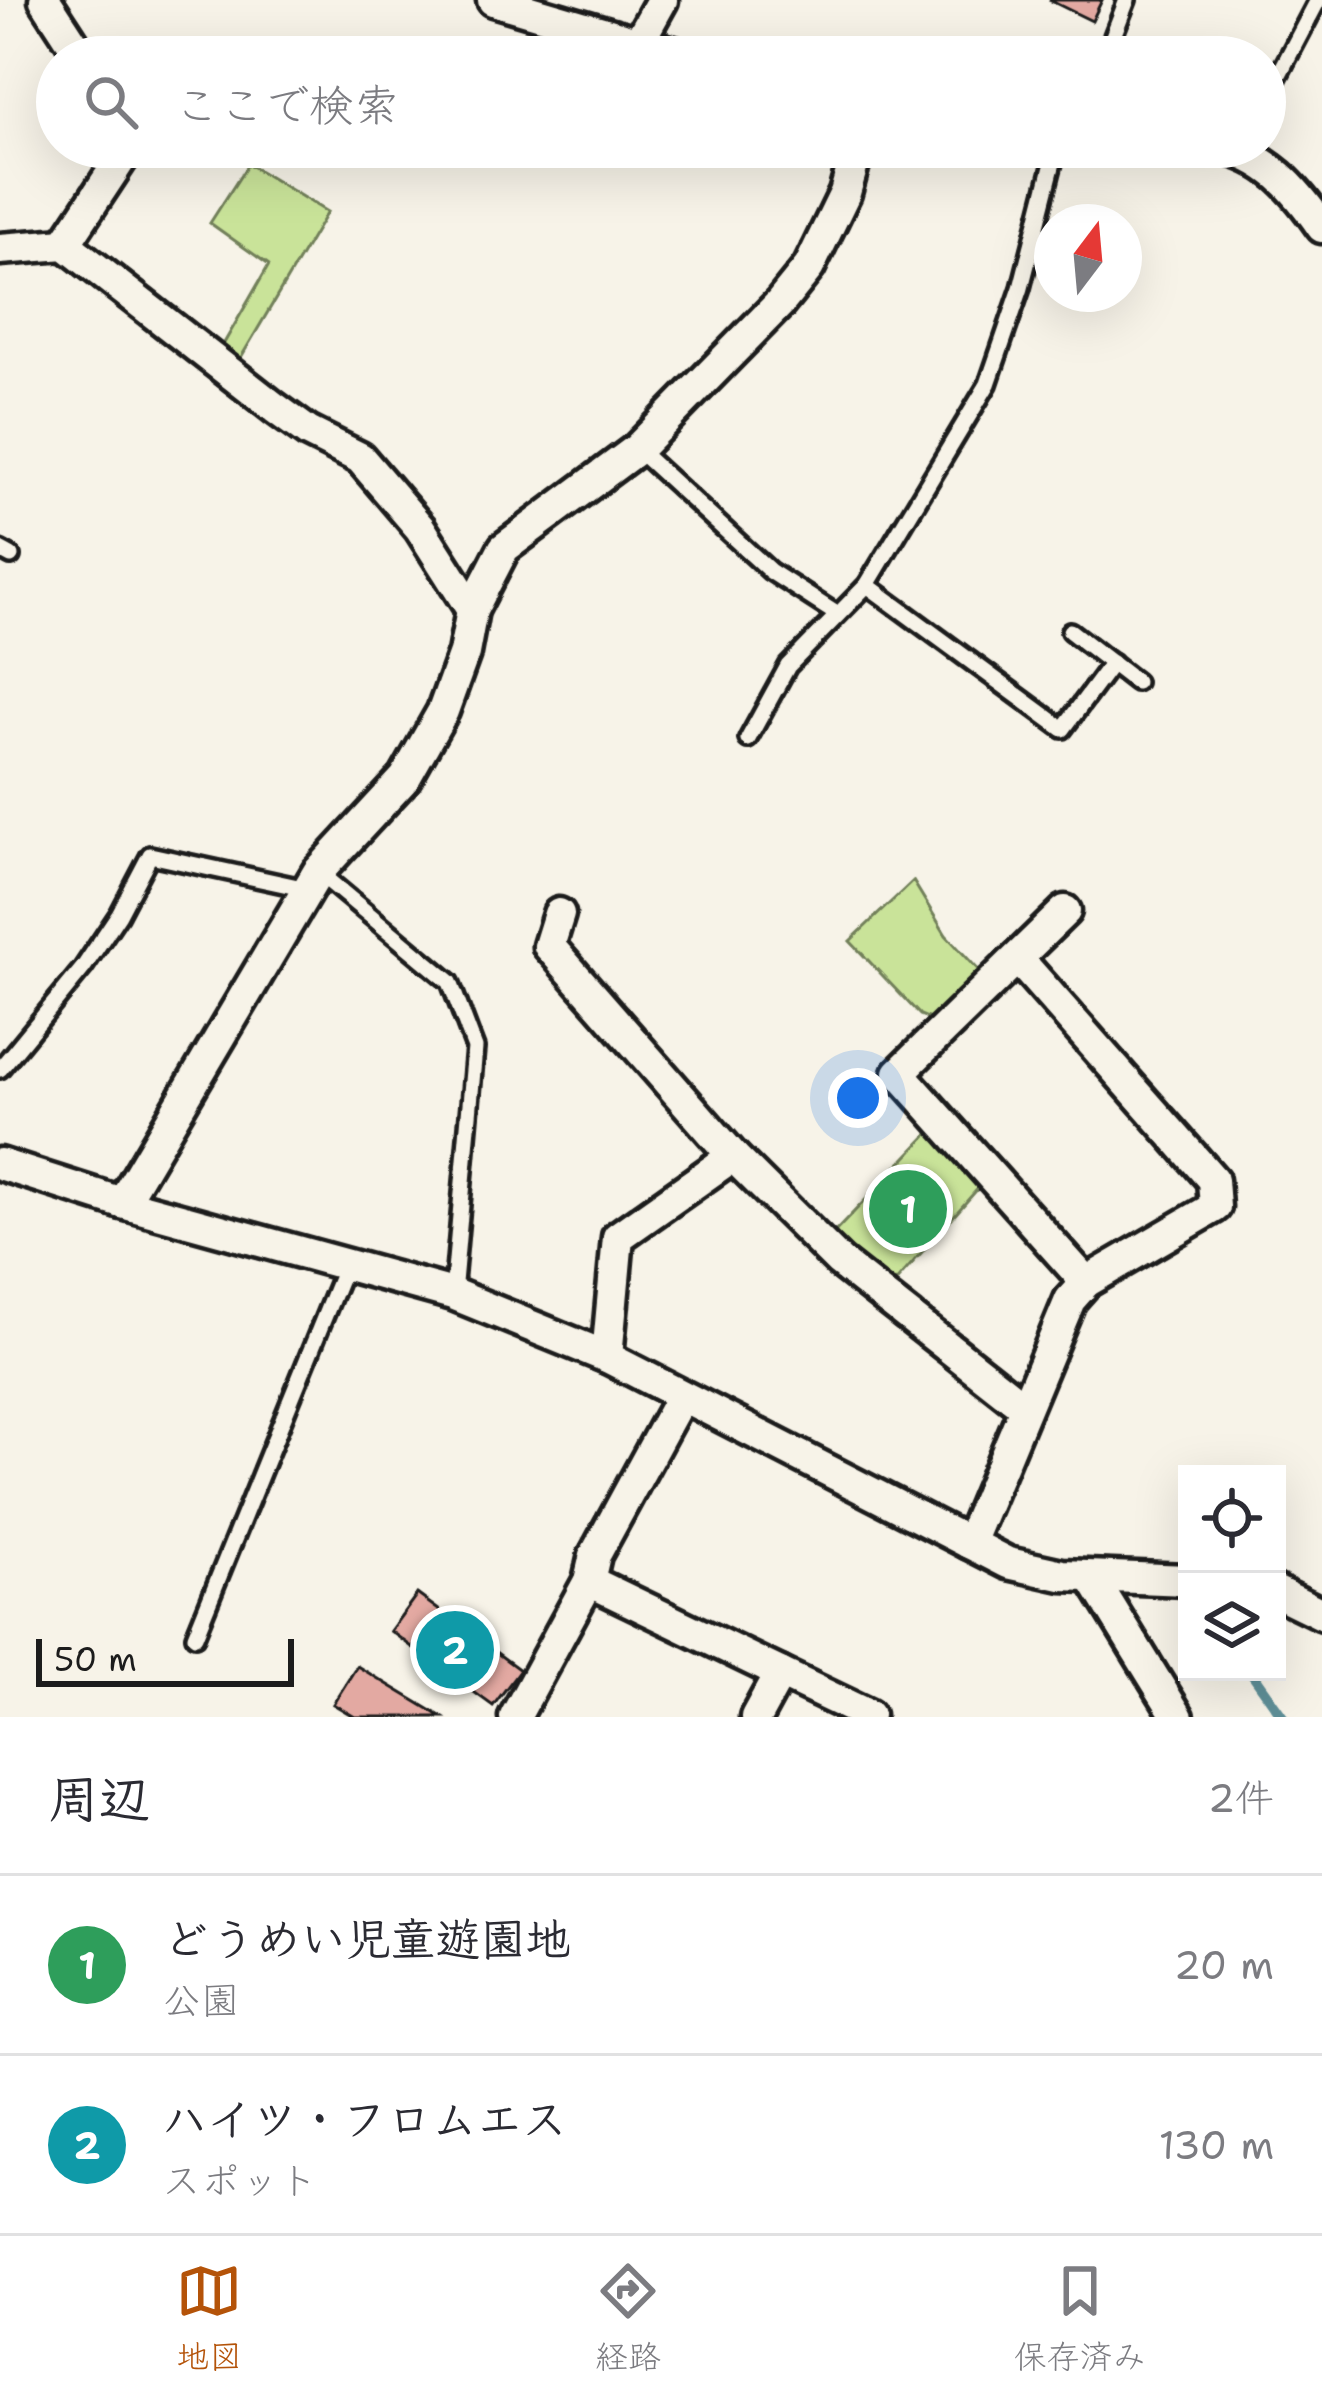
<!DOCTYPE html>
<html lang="ja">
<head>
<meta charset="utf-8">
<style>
  body { margin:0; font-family:"Shantell Sans","Klee One",sans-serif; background:#f2f2f3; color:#2b2b33 }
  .controls { position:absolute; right:36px; bottom:36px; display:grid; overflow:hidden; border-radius:0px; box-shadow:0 12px 48px #0002 }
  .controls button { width:108px; height:108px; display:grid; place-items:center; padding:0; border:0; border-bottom:3px solid #e1e1e2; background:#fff; color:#2b2b33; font:60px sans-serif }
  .compass { position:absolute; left:1034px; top:204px; width:108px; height:108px; border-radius:50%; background:#fff; box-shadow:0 12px 48px #0002; rotate:16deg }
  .scale { position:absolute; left:36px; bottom:30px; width:258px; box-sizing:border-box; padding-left:12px; border:6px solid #1c1c1c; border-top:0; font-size:33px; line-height:42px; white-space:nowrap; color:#1c1c1c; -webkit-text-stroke:9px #f7f3e8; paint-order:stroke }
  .you { position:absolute; left:858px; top:1098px; width:42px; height:42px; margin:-30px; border:9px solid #fff; border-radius:50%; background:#1a73e8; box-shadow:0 0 0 18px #1a73e833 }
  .badge { display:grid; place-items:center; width:78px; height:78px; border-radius:50%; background:#b45309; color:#fff; font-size:39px; font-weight:700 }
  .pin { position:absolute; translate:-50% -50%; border:6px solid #fff; box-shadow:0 3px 12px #0006 }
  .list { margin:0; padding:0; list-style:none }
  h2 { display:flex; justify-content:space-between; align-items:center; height:156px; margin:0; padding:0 48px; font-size:51px }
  h2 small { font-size:39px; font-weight:400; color:#7c7c81 }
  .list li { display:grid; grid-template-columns:78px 1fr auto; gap:36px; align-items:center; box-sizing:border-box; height:180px; padding:0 48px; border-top:3px solid #e1e1e2 }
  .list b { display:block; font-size:45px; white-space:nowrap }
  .list p { margin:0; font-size:39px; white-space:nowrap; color:#7c7c81 }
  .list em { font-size:39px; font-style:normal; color:#7c7c81 }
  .icon { flex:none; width:66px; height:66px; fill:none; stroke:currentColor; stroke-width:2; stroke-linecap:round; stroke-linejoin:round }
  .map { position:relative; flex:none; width:1322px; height:1717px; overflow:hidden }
  .search { position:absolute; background:#fff; box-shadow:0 12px 48px #0002; left:36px; right:36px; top:36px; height:132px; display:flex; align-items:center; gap:30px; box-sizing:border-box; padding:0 42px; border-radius:66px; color:#7c7c81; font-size:45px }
  .sheet { height:516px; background:#fff }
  nav { display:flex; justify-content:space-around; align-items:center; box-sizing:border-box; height:168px; border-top:3px solid #e1e1e2; background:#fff; font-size:33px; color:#7c7c81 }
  nav a { display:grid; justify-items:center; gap:6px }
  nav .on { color:#b45309 }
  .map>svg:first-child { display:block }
  .green { fill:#c9e399; stroke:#72805a; stroke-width:3 }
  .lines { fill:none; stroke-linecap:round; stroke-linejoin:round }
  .stream { stroke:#5f8f97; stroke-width:10 }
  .building { fill:#e3a9a2; stroke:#1c1c1c; stroke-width:3 }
  .service-casing { stroke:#1c1c1c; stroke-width:24 }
  .minor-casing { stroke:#1c1c1c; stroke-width:39 }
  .service { stroke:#f7f3e8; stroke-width:15 }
  .minor { stroke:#f7f3e8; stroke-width:30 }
</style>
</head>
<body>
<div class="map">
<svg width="1322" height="1717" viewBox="0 0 1322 1717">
  <rect width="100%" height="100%" fill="#f7f3e8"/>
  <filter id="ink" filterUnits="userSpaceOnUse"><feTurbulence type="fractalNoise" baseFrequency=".00833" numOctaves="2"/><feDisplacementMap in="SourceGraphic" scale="24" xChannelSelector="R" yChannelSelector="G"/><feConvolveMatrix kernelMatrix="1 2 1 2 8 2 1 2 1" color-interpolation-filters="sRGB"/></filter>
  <g filter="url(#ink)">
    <g class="green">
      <polygon points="248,164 327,212 240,359 223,345 269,265 210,223"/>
      <polygon points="913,881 946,935 983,975 932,1020 920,1015 850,941"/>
      <polygon points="930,1132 981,1185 893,1285 834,1233"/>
    </g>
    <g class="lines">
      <polyline class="stream" points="1251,1672 1283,1717"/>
    </g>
    <g class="building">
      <polygon points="1049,0 1102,0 1092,21"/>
      <polygon points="417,1594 520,1670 493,1706 390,1631"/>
      <polygon points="357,1666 442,1717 355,1717 333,1704"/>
    </g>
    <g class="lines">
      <defs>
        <g id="service">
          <polyline points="1105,57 1127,0"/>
          <polyline points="1265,101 1318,0"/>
          <polyline points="637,449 770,571 835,613"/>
          <polyline points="0,550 11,556"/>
          <polyline points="867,585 1063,729 1112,663"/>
          <polyline points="1070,631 1136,682"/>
          <polyline points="748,739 788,666 867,585 988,384 1021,288 1057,147"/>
          <polyline points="318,872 450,982 475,1048 453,1294"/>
          <polyline points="0,1069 83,968 119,914 150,855 307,889"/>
          <polyline points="195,1636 345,1266"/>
        </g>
        <g id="minor">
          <polyline points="45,0 82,57"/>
          <polyline points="493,0 687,57"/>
          <polyline points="637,45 662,0"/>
          <path d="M1219 147C1268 156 1295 188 1322 227"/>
          <polyline points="65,244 129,147"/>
          <polyline points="0,249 65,244 275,408 308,432 360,458 420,528 472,610"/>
          <polyline points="559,914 549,946 733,1156 840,1262 1023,1406"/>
          <polyline points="1019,960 1213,1180 1215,1207 1086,1282"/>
          <polyline points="0,1164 122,1203 453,1294 607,1357 1008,1563 1062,1575 1187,1580"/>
          <polyline points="122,1203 318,872 405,778 443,711 464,653 472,610 504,548 637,449 780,303 809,267 845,193 858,147"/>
          <polyline points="607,1357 618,1237 733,1156"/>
          <polyline points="969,1543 1070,1300 1086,1282 899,1073 1065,911"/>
          <polyline points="1092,1577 1178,1717"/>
          <polyline points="589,1581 780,1673 756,1717"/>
          <polyline points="1277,1592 1322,1614"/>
          <polyline points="780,1673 868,1715"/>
          <polyline points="515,1717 589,1581 595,1555 681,1397"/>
        </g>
      </defs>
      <use href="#service" class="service-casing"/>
      <use href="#minor" class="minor-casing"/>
      <use href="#service" class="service"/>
      <use href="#minor" class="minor"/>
    </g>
  </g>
</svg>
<div class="controls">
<button><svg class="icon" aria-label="locate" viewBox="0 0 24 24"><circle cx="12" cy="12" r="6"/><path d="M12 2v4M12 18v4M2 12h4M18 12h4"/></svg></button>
<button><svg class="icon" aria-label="layers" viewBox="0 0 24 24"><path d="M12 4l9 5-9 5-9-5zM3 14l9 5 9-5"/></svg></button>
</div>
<svg class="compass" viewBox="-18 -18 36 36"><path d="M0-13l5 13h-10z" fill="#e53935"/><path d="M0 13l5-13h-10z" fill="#7c7c81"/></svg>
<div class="scale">50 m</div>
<div class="you"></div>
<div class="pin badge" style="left:908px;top:1209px;background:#2e9e5b">1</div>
<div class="pin badge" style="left:455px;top:1650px;background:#0f9aa8">2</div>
<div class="search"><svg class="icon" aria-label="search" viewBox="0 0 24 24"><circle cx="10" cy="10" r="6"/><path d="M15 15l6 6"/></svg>ここで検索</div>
</div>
<section class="sheet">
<h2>周辺<small>2件</small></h2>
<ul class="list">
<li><span class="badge" style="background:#2e9e5b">1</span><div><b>どうめい児童遊園地</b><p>公園</p></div><em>20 m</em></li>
<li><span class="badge" style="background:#0f9aa8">2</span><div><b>ハイツ・フロムエス</b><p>スポット</p></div><em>130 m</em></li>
</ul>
</section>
<nav>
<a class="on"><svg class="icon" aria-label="map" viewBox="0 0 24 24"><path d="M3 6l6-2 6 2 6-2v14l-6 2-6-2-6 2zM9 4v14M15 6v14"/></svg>地図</a>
<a><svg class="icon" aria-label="directions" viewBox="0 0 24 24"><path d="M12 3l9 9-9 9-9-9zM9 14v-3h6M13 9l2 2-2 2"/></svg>経路</a>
<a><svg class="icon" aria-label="saved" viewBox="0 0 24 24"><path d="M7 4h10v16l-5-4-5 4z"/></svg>保存済み</a>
</nav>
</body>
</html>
